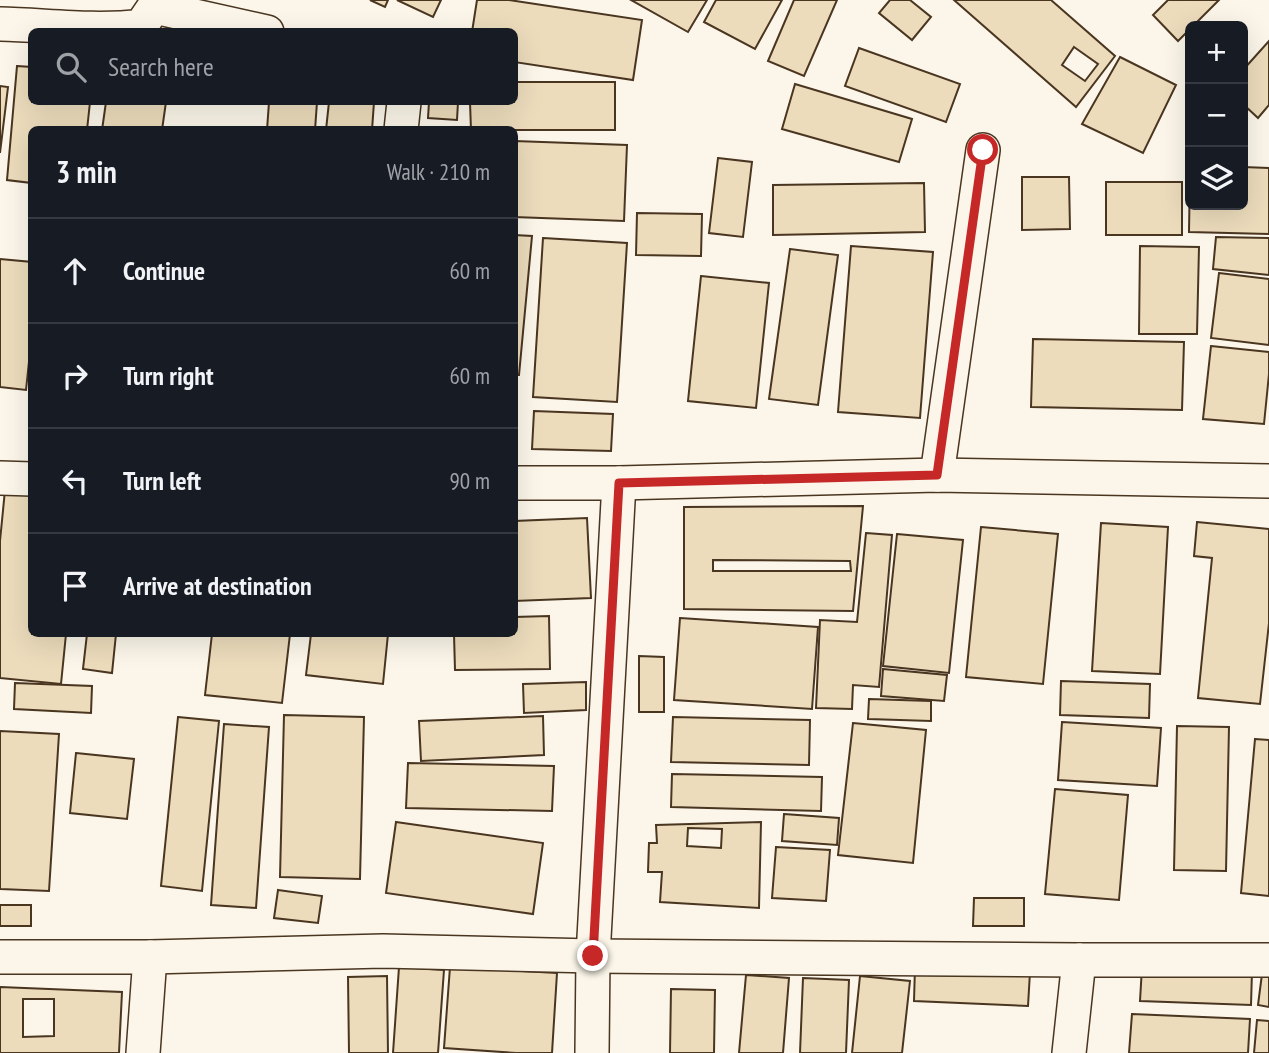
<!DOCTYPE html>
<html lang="en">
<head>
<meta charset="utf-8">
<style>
  body { margin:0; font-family:"PT Sans Narrow",sans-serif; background:#20242c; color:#f1f3f6 }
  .controls { position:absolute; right:21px; top:21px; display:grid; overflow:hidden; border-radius:10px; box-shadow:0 7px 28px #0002 }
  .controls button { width:63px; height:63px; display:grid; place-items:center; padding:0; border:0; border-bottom:2px solid #363941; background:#171b24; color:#f1f3f6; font:35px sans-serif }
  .stop { position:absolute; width:21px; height:21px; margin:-16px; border:5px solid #c62828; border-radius:50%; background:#fff }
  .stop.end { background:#c62828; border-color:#fff; box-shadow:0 2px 7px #0008 }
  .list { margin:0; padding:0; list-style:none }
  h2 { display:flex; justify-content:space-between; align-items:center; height:91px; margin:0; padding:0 28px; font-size:30px }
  h2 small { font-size:23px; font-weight:400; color:#9ea1a6 }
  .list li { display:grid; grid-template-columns:46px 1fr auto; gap:21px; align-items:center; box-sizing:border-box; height:105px; padding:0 28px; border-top:2px solid #363941 }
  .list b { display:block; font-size:26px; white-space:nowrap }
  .list em { font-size:23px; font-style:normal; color:#9ea1a6 }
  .icon { flex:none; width:38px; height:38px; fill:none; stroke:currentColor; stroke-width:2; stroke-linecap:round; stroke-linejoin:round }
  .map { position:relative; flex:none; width:1269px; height:1053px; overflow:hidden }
  .search { position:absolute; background:#171b24; box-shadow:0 7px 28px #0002; left:28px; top:28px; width:490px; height:77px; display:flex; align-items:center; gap:18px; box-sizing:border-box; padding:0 24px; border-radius:10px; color:#9ea1a6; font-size:26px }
  .panel { position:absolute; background:#171b24; box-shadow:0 7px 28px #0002; left:28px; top:126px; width:490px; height:511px; border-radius:10px }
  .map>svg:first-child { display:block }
  .building { fill:#ecdcbc; stroke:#4a3520; stroke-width:2; fill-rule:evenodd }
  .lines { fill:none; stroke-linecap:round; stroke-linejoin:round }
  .street-casing { stroke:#4a3520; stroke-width:36 }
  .street { stroke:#fbf6e9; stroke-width:33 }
  .route { stroke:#c62828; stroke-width:9 }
</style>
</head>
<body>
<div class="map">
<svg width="1269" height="1053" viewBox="0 0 1269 1053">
  <rect width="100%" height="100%" fill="#fbf6e9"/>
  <g class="building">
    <polygon points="370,0 388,0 385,7"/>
    <polygon points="397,0 441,0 433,17"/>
    <polygon points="477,0 509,0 642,20 633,80 514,62 514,32 472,32"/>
    <polygon points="631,0 707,0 688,32"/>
    <polygon points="716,0 782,0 755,49 704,22"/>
    <polygon points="794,0 837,0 804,76 768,61"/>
    <polygon points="890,0 910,0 931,17 912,40 879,13"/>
    <path d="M954 0H1051L1115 56 1076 107ZM1074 47 1098 64 1085 81 1062 65Z"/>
    <polygon points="1168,0 1219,0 1193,26 1190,26 1190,29 1178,41 1153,15"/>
    <polygon points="1269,41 1269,105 1258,118 1243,104 1243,70"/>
    <polygon points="859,48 960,84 946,122 845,86"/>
    <polygon points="1120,57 1176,85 1143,153 1082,124"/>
    <polygon points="17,66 32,67 32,102 90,102 87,130 32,130 32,183 7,180"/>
    <polygon points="514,82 615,82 615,130 471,130 470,102 514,102"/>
    <polygon points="795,84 912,119 899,162 782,129"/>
    <polygon points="0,86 8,87 0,153"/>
    <polygon points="106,102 166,102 162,130 102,130"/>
    <polygon points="269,102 317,102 315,130 267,130"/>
    <polygon points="329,102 374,102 372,130 326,130"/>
    <polygon points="429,102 458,102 457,120 428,118"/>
    <polygon points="514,141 627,145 624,221 514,217"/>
    <polygon points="718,158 752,162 743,237 709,233"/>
    <polygon points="1243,167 1269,168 1269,234 1189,232 1190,172 1190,205 1243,205"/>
    <polygon points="1022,177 1069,177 1070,229 1022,230"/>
    <rect x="1106" y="182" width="76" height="53"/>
    <polygon points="924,183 925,232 773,235 773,185"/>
    <polygon points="637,213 702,214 701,256 636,255"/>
    <polygon points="514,235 532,236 519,375 514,375"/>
    <polygon points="1216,237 1269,238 1269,275 1213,269"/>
    <polygon points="543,238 627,243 617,402 533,397"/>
    <polygon points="851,246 933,252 920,418 838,412"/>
    <polygon points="1140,246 1199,247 1197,334 1139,334"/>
    <polygon points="790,249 838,255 818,405 769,399"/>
    <polygon points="0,259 32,262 32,333 26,390 0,387"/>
    <polygon points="1219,273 1269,279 1269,345 1211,338"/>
    <polygon points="701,276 769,283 756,408 688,401"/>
    <polygon points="1033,339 1184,342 1182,410 1031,407"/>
    <polygon points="1211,346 1269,352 1269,374 1264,424 1203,419"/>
    <polygon points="534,411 613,414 611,451 532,449"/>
    <polygon points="5,490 32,492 32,634 66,634 61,684 0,678 0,541"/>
    <path d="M863 506 853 611 684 609V507ZM713 560 850 561 851 571H713Z"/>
    <polygon points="587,518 591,598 514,601 514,521"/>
    <polygon points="1197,522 1269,529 1269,623 1260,704 1198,698 1212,558 1194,556"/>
    <polygon points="1101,523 1168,527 1160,674 1092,671"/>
    <polygon points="981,527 1058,534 1043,684 966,677"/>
    <polygon points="866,533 892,535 879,687 853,685 852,709 816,708 820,620 857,622"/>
    <polygon points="897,534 963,540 949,673 883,666"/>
    <polygon points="549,616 550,669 455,670 454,634 514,634 514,617"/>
    <polygon points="680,618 818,627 812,709 674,700"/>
    <polygon points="87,634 116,634 112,673 83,669"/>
    <polygon points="212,634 290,634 282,703 205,695"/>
    <polygon points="311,634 388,634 383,684 306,675"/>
    <polygon points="639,656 664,657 664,712 639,712"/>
    <polygon points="883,669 947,675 944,701 881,696"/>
    <polygon points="1061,681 1150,684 1149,718 1060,715"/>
    <polygon points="586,682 586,710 524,713 523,684"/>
    <polygon points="15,683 92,686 91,713 14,709"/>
    <polygon points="869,699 931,701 931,721 868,719"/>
    <polygon points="284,715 364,717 360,879 280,877"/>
    <polygon points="543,716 544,755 421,761 419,721"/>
    <polygon points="178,717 219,721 202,891 161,886"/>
    <polygon points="673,717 810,720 809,765 671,762"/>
    <polygon points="1062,722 1161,728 1157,786 1058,780"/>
    <polygon points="853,723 926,730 913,863 838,855"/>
    <polygon points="224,724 269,727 256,908 211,905"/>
    <polygon points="1177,726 1229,727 1226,871 1174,870"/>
    <polygon points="0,731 59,734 49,891 0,889"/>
    <polygon points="1255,739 1269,740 1269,896 1241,893"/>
    <polygon points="76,753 134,759 127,819 70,813"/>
    <polygon points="408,763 554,766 552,811 406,808"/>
    <polygon points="672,774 822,777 821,811 671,807"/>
    <polygon points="1055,789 1128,795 1119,900 1045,894"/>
    <polygon points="784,814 839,818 837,845 782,841"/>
    <polygon points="396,822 543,843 533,914 386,893"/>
    <path d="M761 822 759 908 660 902 662 872H648L649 843H657L656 825ZM688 828 722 829 721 848 687 846Z"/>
    <polygon points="776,847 830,850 826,901 772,898"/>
    <polygon points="278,890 322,896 318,923 274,918"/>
    <polygon points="974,898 1024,898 1024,926 973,926"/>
    <rect x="0" y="905" width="31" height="21"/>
    <polygon points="399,967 444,970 438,1053 393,1053"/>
    <polygon points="450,967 557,973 552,1053 516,1053 444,1048"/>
    <polygon points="915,967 1030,972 1028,1006 914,1001"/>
    <polygon points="1142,967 1252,971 1251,1005 1140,1001"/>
    <polygon points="1262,974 1269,975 1269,1007 1258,1005"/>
    <polygon points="746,975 789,978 783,1053 739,1053"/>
    <polygon points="387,976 388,1053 349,1053 348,977"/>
    <polygon points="860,976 910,981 902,1053 852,1053"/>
    <polygon points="803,978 849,980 846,1053 800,1053"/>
    <path d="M0 987 122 992 119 1053H0ZM23 999H54V1036L23 1037Z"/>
    <polygon points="671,989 715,990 714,1053 670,1053"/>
    <polygon points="1132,1014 1250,1019 1248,1053 1129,1053"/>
    <polygon points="1257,1020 1269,1021 1269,1053 1254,1053"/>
  </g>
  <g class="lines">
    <defs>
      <g id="street">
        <path d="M0 24C47 25 94 32 141 26L154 7 267 32"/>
        <polyline points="401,130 404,102"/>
        <polyline points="937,475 983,150"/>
        <polyline points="0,478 32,479"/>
        <polyline points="514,483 619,483 937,475 1269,481"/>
        <polyline points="0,957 150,957 383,951 593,956 1079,960 1269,960"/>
        <polyline points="143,1053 150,957"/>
        <polyline points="592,1053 593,956 619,483"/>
        <polyline points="1069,1053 1079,960"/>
      </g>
    </defs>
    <use href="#street" class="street-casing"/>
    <use href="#street" class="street"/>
  </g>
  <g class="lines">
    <polyline class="route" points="593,956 619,483 937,475 983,150"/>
  </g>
</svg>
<div class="controls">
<button>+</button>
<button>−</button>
<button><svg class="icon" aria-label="layers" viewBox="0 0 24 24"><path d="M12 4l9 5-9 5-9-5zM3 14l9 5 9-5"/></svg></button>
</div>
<div class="stop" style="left:983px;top:150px"></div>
<div class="stop end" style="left:593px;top:956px"></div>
<div class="search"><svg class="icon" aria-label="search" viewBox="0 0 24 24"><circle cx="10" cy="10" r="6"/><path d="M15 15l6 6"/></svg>Search here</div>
<section class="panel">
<h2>3 min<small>Walk · 210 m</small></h2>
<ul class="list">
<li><svg class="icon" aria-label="ahead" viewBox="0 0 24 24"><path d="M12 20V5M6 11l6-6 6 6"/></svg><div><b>Continue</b></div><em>60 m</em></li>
<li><svg class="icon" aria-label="right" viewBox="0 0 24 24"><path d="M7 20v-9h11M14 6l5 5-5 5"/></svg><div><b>Turn right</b></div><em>60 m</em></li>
<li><svg class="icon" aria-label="left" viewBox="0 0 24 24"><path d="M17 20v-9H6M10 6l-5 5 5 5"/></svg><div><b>Turn left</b></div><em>90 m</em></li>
<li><svg class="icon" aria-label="arrive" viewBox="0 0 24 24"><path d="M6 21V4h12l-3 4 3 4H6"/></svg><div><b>Arrive at destination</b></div></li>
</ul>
</section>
</div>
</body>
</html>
